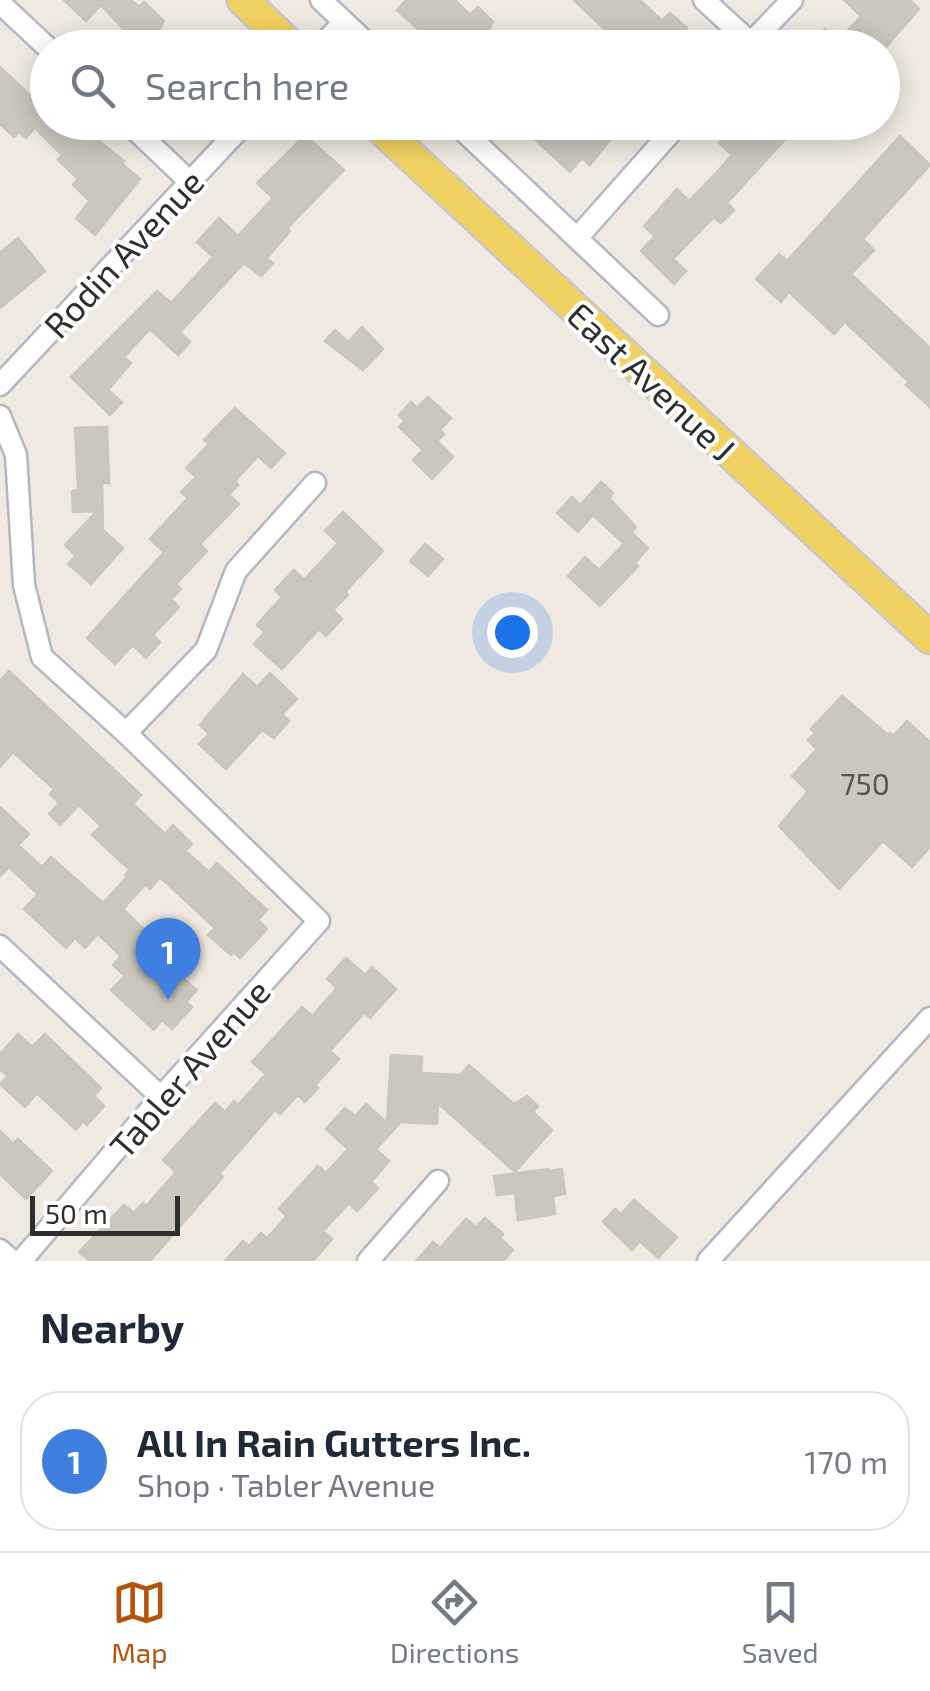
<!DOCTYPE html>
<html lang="en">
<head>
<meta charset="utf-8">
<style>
  body { margin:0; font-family:"Exo 2",sans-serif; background:#f6f6f7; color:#1f2937 }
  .scale { position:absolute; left:30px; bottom:25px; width:150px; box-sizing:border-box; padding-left:10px; border:5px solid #2e2e2e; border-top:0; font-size:28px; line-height:35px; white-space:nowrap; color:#2e2e2e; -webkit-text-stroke:8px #fff; paint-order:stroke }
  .you { position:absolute; left:512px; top:632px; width:35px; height:35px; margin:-25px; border:8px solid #fff; border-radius:50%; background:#1a73e8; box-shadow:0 0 0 15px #1a73e833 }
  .badge { display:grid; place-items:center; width:65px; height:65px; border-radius:50%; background:#b45309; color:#fff; font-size:32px; font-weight:700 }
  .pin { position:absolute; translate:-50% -82px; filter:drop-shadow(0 2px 5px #0008) }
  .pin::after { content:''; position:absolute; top:52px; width:35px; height:30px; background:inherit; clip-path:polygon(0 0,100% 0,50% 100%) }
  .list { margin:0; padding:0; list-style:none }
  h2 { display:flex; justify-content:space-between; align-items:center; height:130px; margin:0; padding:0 40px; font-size:42px }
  h2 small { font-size:32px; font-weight:400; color:#747a83 }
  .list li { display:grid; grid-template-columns:65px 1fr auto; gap:30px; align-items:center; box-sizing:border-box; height:140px; margin:0 20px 20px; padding:0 20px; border:2px solid #e0e1e3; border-radius:40px }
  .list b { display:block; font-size:38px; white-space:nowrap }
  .list p { margin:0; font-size:32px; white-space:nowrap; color:#747a83 }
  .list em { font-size:32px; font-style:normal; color:#747a83 }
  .icon { flex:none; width:55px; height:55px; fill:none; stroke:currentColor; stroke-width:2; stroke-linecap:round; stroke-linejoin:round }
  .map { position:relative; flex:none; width:930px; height:1261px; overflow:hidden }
  .search { position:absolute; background:#fff; box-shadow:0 5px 25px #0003; left:30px; right:30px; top:30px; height:110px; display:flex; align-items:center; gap:25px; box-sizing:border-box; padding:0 35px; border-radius:55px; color:#747a83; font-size:38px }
  .sheet { height:290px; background:#fff }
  nav { display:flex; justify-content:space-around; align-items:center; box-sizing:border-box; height:140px; border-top:2px solid #e0e1e3; background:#fff; font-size:28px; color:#747a83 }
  nav a { display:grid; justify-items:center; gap:5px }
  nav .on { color:#b45309 }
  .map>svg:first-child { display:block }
  .building { fill:#cbc7bf; stroke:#cbc5ba; stroke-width:2.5 }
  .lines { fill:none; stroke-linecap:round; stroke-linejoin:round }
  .street-casing { stroke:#b4b7c1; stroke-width:25 }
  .primary-casing { stroke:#c9c9c9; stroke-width:35 }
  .street { stroke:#fff; stroke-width:20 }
  .primary { stroke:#f2d163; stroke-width:30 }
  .labels { text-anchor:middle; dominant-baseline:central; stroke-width:8; stroke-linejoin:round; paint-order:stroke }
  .number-label { font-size:30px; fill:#555452 }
  .street-label { font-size:35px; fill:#2e2e2e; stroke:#fff }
</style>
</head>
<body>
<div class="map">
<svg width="930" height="1261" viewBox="0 0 930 1261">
  <rect width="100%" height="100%" fill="#efe9e1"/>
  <g class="building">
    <polygon points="64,0 131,0 139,7 144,2 164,21 157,34 172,48 111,48 126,32 101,5 86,21"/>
    <polygon points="406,0 455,0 470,15 478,7 493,22 487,32 504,48 458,48 444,34 434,44 397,10"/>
    <polygon points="574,0 640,0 662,21 670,13 687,28 679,37 690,48 624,48"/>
    <polygon points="844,0 910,0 919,9 885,48 807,48 825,29 838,41 861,16"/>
    <polygon points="0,67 48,112 48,122 67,122 81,135 85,130 124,161 122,164 140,179 95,235 76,218 90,201 73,185 78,179 58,160 62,155 35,128 26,138 19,132 14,137 0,124"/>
    <polygon points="516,122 624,122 590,165 582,158 570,172"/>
    <polygon points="762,122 801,122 727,203 734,210 721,223 714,217 673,259 686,271 674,284 641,251 655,236 644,226 677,189 689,201 715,174 732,155 719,143 733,128 746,140"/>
    <polygon points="305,135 344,170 287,228 290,231 267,258 273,263 261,276 244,263 180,332 190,342 178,355 150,329 124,357 131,363 108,390 122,402 110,415 71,377 157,291 171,303 213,257 197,242 219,218 238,236 273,198 257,183"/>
    <polygon points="900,136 930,165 863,239 874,250 851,274 930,348 930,407 906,385 909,382 845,322 834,334 789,292 781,302 756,279 779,254 787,261"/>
    <polygon points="18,238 45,271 0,308 0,253"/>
    <polygon points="362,327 383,349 363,370 325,341 335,330 348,342"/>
    <polygon points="428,397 451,418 440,430 444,434 437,441 453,457 432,479 413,460 423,450 399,427 405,421 399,415 411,402 417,408"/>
    <polygon points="235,408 285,453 271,468 258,456 235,481 238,485 229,495 239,504 200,544 207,551 176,584 181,589 171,599 179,607 153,635 160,642 146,658 133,645 115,664 87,638 164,552 150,539 188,498 181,492 196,477 186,468 209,444 204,440"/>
    <polygon points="107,427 109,483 102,483 103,530 123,548 91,584 68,564 76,556 65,545 97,511 73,512 72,491 78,490 75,428"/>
    <polygon points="601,482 613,493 609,498 636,527 622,542 593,515 578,532 557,513 572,497 580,505"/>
    <polygon points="343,512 383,551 345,592 348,595 333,610 342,619 326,636 319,629 282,669 254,644 265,632 257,625 282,597 275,590 294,570 304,580 338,543 325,531"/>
    <polygon points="633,534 648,548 635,563 638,566 600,606 568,576 585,557 599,570"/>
    <polygon points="425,544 443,559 428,576 410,561"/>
    <polygon points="9,671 141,795 133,804 165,834 173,825 192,844 185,851 209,872 217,863 267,910 258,920 267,929 240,958 234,952 231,955 208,935 215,928 160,877 150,889 145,885 123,909 157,943 150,950 197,990 186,1002 192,1007 172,1029 162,1020 154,1030 111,990 125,976 113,965 121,956 98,934 85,948 75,938 66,948 24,909 38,894 9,867 0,876 0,807 29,834 18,845 42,867 51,857 103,903 127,877 125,875 130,870 92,835 101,826 79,805 60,825 49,814 59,803 50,794 54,789 13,752 0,767 0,681"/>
    <polygon points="270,673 297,699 282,714 289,721 274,738 262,730 226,769 199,744 209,734 200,725 243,674 257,687"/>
    <polygon points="842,696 888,735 890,733 893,736 907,721 930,742 930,847 912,867 883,841 839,889 779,826 808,791 792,776 817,749 808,740 815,733 811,729"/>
    <polygon points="346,958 365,975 372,967 396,989 370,1018 364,1013 330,1051 339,1059 315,1085 318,1088 305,1102 298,1095 280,1114 275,1110 219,1174 223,1177 150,1261 90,1261 79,1252 124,1205 134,1213 143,1203 146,1206 176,1172 163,1160 215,1103 225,1112 234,1101 238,1105 266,1074 252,1062 302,1007 312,1016 337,988 327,979"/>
    <polygon points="18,1034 32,1047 45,1034 101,1088 94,1096 104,1106 87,1125 83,1121 76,1130 37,1093 25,1107 0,1084 8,1076 0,1069 0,1054"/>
    <polygon points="391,1055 422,1057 421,1073 460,1075 469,1065 514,1104 527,1096 538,1106 533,1112 552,1130 515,1172 438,1103 437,1124 401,1122 376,1149 389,1161 371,1182 378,1188 357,1211 349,1203 323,1231 332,1239 313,1261 225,1261 243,1241 249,1246 261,1233 267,1238 287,1216 279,1209 318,1166 326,1173 348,1149 326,1129 345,1108 355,1116 366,1104 387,1123"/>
    <polygon points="0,1131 13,1144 18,1139 52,1171 26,1199 0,1174"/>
    <polygon points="549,1169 550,1171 562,1169 565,1194 553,1196 555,1214 518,1220 515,1193 497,1195 494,1176"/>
    <polygon points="634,1200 677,1237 658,1258 640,1241 632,1250 603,1222 615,1209 621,1214"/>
    <polygon points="485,1218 503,1234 500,1238 513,1250 503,1261 416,1261 433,1242 440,1248 466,1219 476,1227"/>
  </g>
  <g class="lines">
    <defs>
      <g id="street">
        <polyline points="321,0 372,48"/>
        <polyline points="704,0 751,43"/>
        <polyline points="0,3 48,48"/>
        <polyline points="319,48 344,22"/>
        <polyline points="746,48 792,0"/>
        <polyline points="127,122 189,181"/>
        <polyline points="454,122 658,315"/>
        <polyline points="578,237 680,122"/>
        <polyline points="0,385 246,122"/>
        <polyline points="0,416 16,455 24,585 42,657 126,733 319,921 161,1097 21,1261"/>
        <polyline points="126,733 206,650 236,571 315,483"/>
        <polyline points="0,946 161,1097"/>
        <polyline points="0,1250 12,1261"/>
        <polyline points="368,1261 438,1181"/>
        <polyline points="708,1261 930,1018"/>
      </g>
      <g id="primary">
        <polyline points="243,0 293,48"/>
        <polyline points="374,122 930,638"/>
      </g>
    </defs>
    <use href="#street" class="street-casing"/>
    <use href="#primary" class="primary-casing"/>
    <use href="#street" class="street"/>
    <use href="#primary" class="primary"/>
  </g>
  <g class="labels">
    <g class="number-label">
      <text x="865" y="783">750</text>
    </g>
    <g class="street-label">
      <text transform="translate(123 253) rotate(-47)">Rodin Avenue</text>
      <text transform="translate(652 381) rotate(43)">East Avenue J</text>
      <text transform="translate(189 1068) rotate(-49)">Tabler Avenue</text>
    </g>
  </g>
</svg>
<div class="scale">50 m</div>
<div class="you"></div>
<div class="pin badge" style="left:168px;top:1000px;background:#3f7fe0">1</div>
<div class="search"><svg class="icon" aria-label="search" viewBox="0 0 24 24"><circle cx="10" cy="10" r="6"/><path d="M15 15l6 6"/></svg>Search here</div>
</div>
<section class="sheet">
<h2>Nearby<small></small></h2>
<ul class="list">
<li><span class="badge" style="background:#3f7fe0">1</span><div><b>All In Rain Gutters Inc.</b><p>Shop · Tabler Avenue</p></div><em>170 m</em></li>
</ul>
</section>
<nav>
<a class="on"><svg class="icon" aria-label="map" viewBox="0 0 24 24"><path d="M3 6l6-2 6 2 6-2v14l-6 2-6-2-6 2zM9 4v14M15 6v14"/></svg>Map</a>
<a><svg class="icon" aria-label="directions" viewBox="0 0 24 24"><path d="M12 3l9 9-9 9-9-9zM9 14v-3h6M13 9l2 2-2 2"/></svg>Directions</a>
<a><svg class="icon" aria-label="saved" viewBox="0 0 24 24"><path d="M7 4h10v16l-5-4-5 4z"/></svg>Saved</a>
</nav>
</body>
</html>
